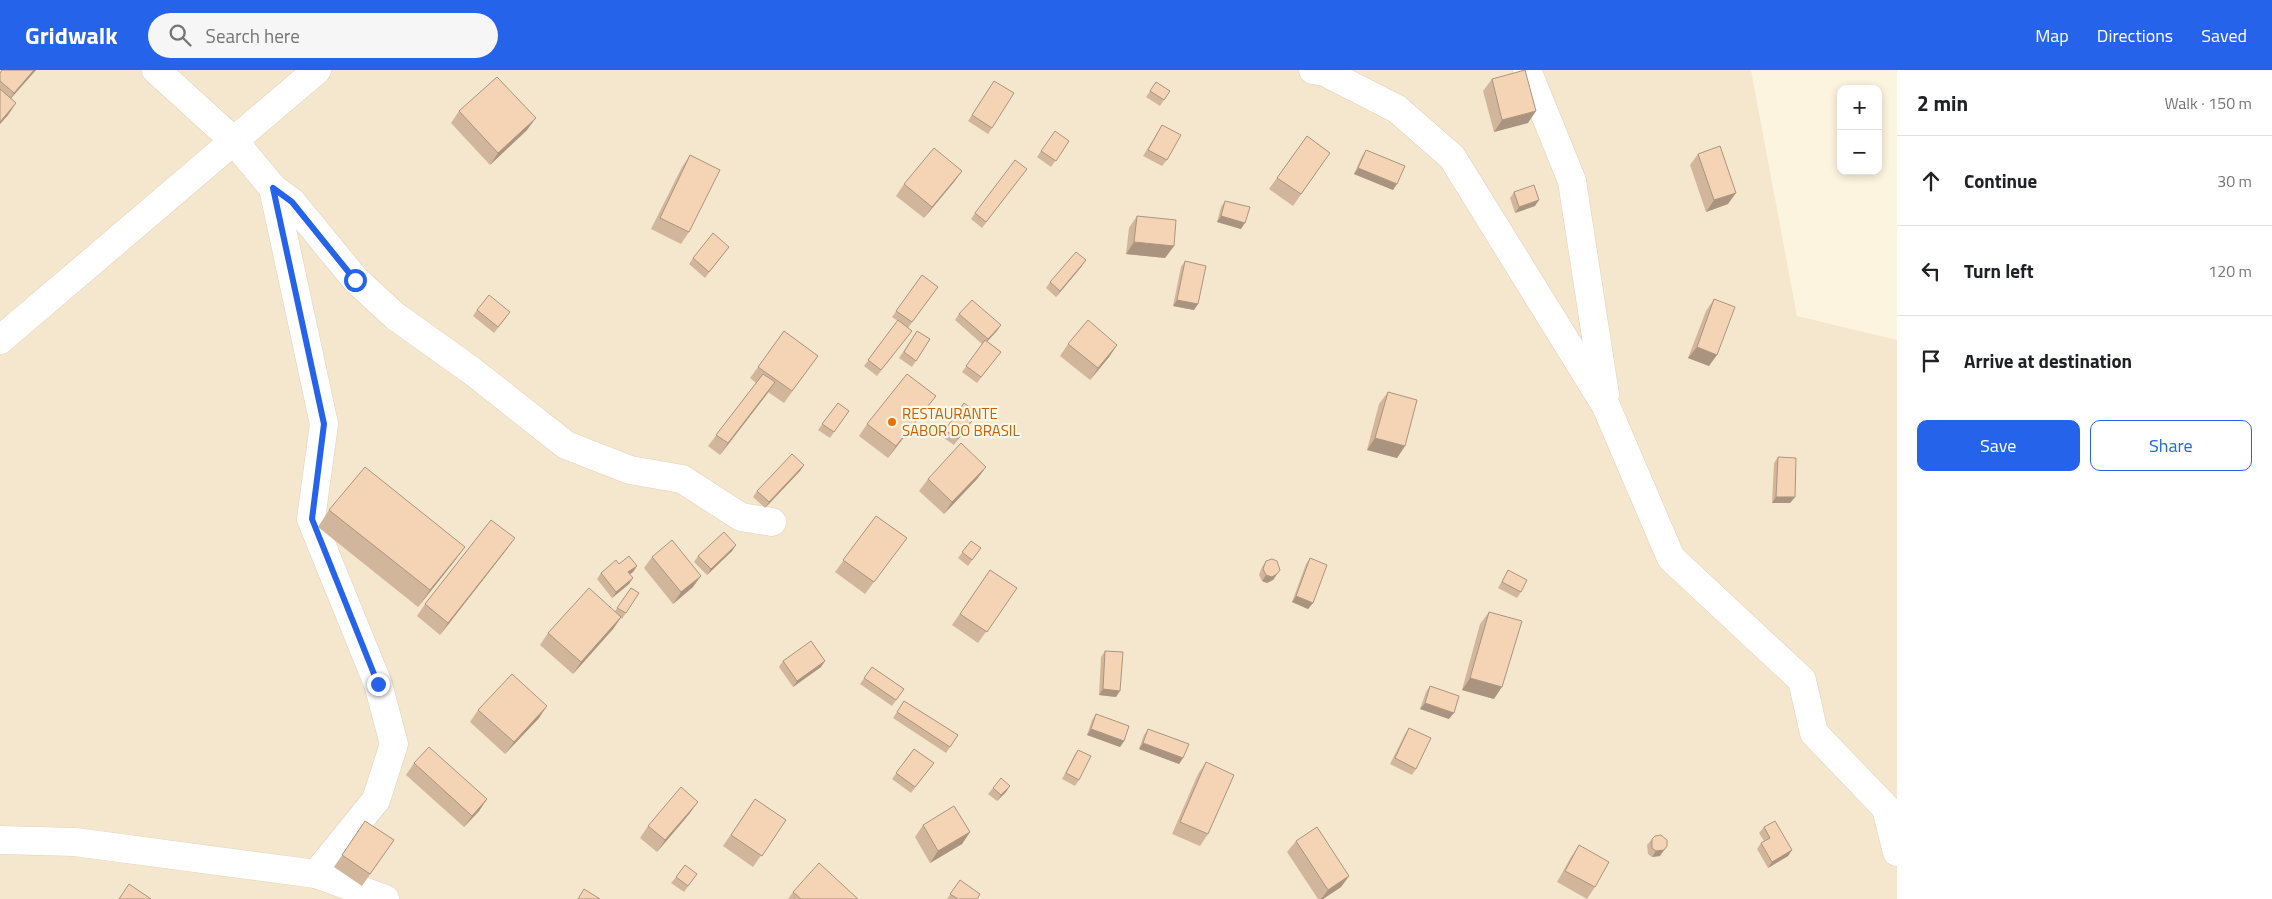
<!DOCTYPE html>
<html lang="en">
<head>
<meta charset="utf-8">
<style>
  body { margin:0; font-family:"Titillium Web",sans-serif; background:#f6f6f6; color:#202124 }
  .controls { position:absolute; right:15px; top:15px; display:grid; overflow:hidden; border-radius:10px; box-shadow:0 2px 8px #0003 }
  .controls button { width:45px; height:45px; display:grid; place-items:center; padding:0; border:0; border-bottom:1px solid #e0e0e0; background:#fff; color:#202124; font:25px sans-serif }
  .stop { position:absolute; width:15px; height:15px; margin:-11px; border:4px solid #2563eb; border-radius:50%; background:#fff }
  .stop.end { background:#2563eb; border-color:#fff; box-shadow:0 1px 5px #0008 }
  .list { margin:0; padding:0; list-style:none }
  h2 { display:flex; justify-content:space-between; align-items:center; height:65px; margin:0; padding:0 20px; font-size:21px }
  h2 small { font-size:16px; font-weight:400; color:#757577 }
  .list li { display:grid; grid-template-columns:32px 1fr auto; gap:15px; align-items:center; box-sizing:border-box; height:90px; padding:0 20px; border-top:1px solid #e0e0e0 }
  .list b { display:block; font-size:19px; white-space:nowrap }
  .list em { font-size:16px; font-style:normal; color:#757577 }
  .actions { display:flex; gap:10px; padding:15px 20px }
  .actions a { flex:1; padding:11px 0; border:1px solid #2563eb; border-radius:10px; text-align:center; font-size:18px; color:#2563eb }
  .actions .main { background:#2563eb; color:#fff }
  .icon { flex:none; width:28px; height:28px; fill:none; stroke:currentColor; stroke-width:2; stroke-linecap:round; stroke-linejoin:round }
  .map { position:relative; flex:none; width:1897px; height:829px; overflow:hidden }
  header { display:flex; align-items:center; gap:30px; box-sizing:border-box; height:70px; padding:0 25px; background:#2563eb; color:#fff }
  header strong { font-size:24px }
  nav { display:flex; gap:28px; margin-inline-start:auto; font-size:18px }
  .search { width:350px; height:45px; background:#f6f6f6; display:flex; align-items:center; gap:12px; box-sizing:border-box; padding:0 18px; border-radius:28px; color:#757577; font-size:19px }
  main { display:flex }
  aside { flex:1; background:#fff }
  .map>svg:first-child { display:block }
  .residential { fill:#f5e7cd }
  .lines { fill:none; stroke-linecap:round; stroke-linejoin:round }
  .minor-casing { stroke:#e1d1ba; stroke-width:29 }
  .minor { stroke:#fff; stroke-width:28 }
  .wall { fill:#d2b69c }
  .shaded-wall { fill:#ab947f }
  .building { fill:#f4d4b5; stroke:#ab947f }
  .route { stroke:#2563eb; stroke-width:6 }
  .food-dot { fill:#e8710a; stroke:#fff8e6; stroke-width:2 }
  .labels { text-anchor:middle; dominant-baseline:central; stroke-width:4.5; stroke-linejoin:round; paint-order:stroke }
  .food-label { font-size:15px; fill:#c56008; stroke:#fff8e6; text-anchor:start }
</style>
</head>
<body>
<header>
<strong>Gridwalk</strong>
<div class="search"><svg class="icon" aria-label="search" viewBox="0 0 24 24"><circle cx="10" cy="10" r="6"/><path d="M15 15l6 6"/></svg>Search here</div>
<nav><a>Map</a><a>Directions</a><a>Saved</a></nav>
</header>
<main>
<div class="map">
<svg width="1897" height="829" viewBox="0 0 1897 829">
  <rect width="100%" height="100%" fill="#fdf4df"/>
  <polygon class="residential" points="0,0 1751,0 1797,246 1897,270 1897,829 0,829"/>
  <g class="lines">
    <defs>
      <g id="minor">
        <polyline points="156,0 234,71 273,118 324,354 311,449 378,614 394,674 376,730 316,804"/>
        <polyline points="1313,0 1325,2 1397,39 1452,87 1606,336 1671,488 1802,610 1814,663 1886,738 1897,782"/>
        <polyline points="1527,0 1572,111 1605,325"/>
        <polyline points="273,118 292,132 355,209 395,246 472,301 566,375 630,400 682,409 741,447 772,452"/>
        <polyline points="0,270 317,0"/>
        <polyline points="0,770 75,772 316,804 385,829"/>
      </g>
    </defs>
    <use href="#minor" class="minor-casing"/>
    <use href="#minor" class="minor"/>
  </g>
  <g class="wall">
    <polygon points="36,0 11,28 16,33 8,45 0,54 0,3"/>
    <polygon points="1492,9 1528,53 1494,62 1483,21"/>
    <polygon points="1156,12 1170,21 1160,36 1146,27"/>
    <polygon points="990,17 992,58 988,64 968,51"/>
    <polygon points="459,41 527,60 490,95 451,53"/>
    <polygon points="1162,55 1167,90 1162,96 1143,86"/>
    <polygon points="1307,66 1330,83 1293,136 1269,119"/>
    <polygon points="1069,71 1051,97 1037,87 1041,81"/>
    <polygon points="1366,80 1393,120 1354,104 1362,86"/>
    <polygon points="1698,84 1728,134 1706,142 1690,95"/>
    <polygon points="690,85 689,162 681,174 651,159 682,97"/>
    <polygon points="1027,99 982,158 971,149 975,143"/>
    <polygon points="962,101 954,112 924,148 896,126 904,114"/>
    <polygon points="1514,122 1535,136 1515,143 1510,128"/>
    <polygon points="1225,131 1241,159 1217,152 1221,137"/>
    <polygon points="1137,146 1174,176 1165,188 1126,184 1129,158"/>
    <polygon points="729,177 705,208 689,194 693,188"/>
    <polygon points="1185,191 1198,234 1194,240 1173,236 1181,197"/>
    <polygon points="1082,196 1056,227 1046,218 1050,212"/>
    <polygon points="922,205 938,217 908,258 912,261 877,306 864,296 898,251 892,247"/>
    <polygon points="1714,229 1709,296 1688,288 1706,241"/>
    <polygon points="477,240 506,248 494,263 473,246"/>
    <polygon points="959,244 1001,255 987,271 1001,282 977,313 962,302 982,274 955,250"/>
    <polygon points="784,261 818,286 784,333 768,322 720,385 708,376 756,313 750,308"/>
    <polygon points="917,261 930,269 912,297 899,288"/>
    <polygon points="1068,274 1117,275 1109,287 1090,310 1060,286"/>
    <polygon points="1388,322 1405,376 1397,388 1367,380 1379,334"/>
    <polygon points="838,333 849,341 830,368 818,360"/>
    <polygon points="964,333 978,343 954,375 941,366"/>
    <polygon points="927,337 888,388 859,366 867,354"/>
    <polygon points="1778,387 1795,427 1790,433 1772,433 1774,393"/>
    <polygon points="804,395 800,401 765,438 753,427 757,421"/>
    <polygon points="986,397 977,409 944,444 919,421 928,409"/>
    <polygon points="329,440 465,477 453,493 418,537 318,457"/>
    <polygon points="876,446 907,468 865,524 835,502"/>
    <polygon points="971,471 981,478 968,496 958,488"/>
    <polygon points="736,475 732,481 707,505 694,492 698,486"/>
    <polygon points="507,479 440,565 417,546 425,534"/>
    <polygon points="652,487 693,517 673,534 644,498"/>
    <polygon points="1310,488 1313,533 1308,539 1292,532 1306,494"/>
    <polygon points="1266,491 1277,504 1273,510 1267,513 1262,511 1259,505 1262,497"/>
    <polygon points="619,494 637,496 633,502 630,504 629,514 612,528 597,509 601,503"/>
    <polygon points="990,500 1017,518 978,573 952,555"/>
    <polygon points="1508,500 1521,522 1517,528 1498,518"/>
    <polygon points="631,518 639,523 622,549 621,548 613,559 573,604 540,575 548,563 615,541"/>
    <polygon points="1489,542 1494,629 1462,620 1480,554"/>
    <polygon points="1105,581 1116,627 1099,625 1101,587"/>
    <polygon points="783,591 821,597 793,617 779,597"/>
    <polygon points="872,597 904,619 892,636 860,614"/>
    <polygon points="1430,616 1449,649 1420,639 1426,622"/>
    <polygon points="904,631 958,665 946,683 893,648"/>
    <polygon points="478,640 539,648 505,684 470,652"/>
    <polygon points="1096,644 1124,671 1120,677 1087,665 1092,650"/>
    <polygon points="1409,658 1416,699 1412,705 1390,694 1405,664"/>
    <polygon points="1148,659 1183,688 1179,694 1139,679 1144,665"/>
    <polygon points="914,679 934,693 911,723 892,709"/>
    <polygon points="1078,680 1079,710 1075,716 1062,709 1074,686"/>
    <polygon points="1206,692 1208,764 1200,776 1172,764 1198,704"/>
    <polygon points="414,693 487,729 479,741 464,757 406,705"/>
    <polygon points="993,718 1006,722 997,731 988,724"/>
    <polygon points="755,729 786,750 753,797 723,776"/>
    <polygon points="690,743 657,782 640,768 648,756"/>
    <polygon points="365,751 394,770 362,816 334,797"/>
    <polygon points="923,755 970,762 962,774 930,793 915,767"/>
    <polygon points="1764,757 1792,780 1788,786 1768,798 1757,779 1761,773 1764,771 1759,763"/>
    <polygon points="1652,769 1660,786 1652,787 1648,784 1647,775"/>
    <polygon points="1296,771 1349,806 1341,817 1323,829 1318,829 1287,782"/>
    <polygon points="1579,775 1595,817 1587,829 1557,812 1571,787"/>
    <polygon points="697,804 684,822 671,813 676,807"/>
    <polygon points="960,810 977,829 947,829"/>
    <polygon points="793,822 858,829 788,829"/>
  </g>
  <g class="shaded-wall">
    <polygon points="34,0 36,0 6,34 14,23"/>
    <polygon points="16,33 8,45 0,54 0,52"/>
    <polygon points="1536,41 1528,53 1494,62 1502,50"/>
    <polygon points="536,48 527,60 490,95 498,83"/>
    <polygon points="1358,98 1397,114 1393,120 1354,104"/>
    <polygon points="962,101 954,112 924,148 932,137"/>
    <polygon points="1736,123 1728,134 1706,142 1714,130"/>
    <polygon points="1539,130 1535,136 1515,143 1519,137"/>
    <polygon points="1221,146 1245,153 1241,159 1217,152"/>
    <polygon points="1134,172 1174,176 1165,188 1126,184"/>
    <polygon points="1086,190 1082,196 1056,227 1060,221"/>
    <polygon points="1177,230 1198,234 1194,240 1173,236"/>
    <polygon points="1001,255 997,261 984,275 988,269"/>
    <polygon points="1117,275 1109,287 1090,310 1098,298"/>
    <polygon points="1697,277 1717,285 1709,296 1688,288"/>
    <polygon points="775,312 767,324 720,385 728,373"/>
    <polygon points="936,326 927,337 888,388 896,376"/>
    <polygon points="1375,368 1405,376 1397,388 1367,380"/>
    <polygon points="804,395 800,401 765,438 769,432"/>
    <polygon points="986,397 977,409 944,444 952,432"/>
    <polygon points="1776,427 1795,427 1790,433 1772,433"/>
    <polygon points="515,468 507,479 440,565 448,553"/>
    <polygon points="736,475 732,481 707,505 711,499"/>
    <polygon points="465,477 453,493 418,537 430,520"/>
    <polygon points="637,496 633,502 624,508 628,502"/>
    <polygon points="1277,504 1273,510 1267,513 1262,511 1266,505"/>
    <polygon points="701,506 693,517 673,534 681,522"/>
    <polygon points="633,508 629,514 612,528 616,522"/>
    <polygon points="1296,526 1313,533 1308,539 1292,532"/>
    <polygon points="621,547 613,559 573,604 581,592"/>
    <polygon points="825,591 821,597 793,617 797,611"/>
    <polygon points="1470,608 1502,617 1494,629 1462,620"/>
    <polygon points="1103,619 1120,621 1116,627 1099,625"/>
    <polygon points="1425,633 1454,643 1449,649 1420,639"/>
    <polygon points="547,636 539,648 505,684 514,672"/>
    <polygon points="1091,659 1124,671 1120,677 1087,665"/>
    <polygon points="1143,673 1183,688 1179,694 1139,679"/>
    <polygon points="1010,716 1006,722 997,731 1001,725"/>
    <polygon points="487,729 479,741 464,757 472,746"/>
    <polygon points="698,732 690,743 657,782 665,770"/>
    <polygon points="970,762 962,774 930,793 938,781"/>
    <polygon points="1667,776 1660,786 1652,787 1656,781"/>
    <polygon points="1792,780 1788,786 1768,798 1772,792"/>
    <polygon points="1349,806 1341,817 1323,829 1321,829 1328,820"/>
  </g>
  <g class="building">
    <polygon points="2,0 34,0 14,23 0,11 0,3"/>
    <polygon points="1525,0 1536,41 1502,50 1492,9"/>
    <polygon points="497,7 536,48 498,83 459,41"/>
    <polygon points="994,11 1014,23 992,58 972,45"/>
    <polygon points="1156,12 1170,21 1164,30 1150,21"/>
    <polygon points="0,19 16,33 0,52"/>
    <polygon points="1162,55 1181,65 1167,90 1148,80"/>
    <polygon points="1055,61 1069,71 1056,91 1041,81"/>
    <polygon points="1307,66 1330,83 1301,124 1277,108"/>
    <polygon points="1720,76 1736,123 1714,130 1698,84"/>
    <polygon points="934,78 962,101 932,137 904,114"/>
    <polygon points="1366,80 1405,96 1397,114 1358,98"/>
    <polygon points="690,85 720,100 689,162 660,148"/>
    <polygon points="1015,90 1027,99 986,152 975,143"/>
    <polygon points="1534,115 1539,130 1519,137 1514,122"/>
    <polygon points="1225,131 1250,137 1245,153 1221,146"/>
    <polygon points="1137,146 1176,150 1174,176 1134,172"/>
    <polygon points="713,163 729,177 709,202 693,188"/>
    <polygon points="1076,182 1086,190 1060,221 1050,212"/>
    <polygon points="1185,191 1206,196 1198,234 1177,230"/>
    <polygon points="922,205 938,217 912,252 896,241"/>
    <polygon points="489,225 510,242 498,257 477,240"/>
    <polygon points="1714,229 1735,237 1717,285 1697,277"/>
    <polygon points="972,230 1001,255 988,269 959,244"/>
    <polygon points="898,250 912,261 881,300 868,290"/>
    <polygon points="1088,250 1117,275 1098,298 1068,274"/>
    <polygon points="784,261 818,286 792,321 758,297"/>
    <polygon points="917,261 930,269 916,291 904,282"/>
    <polygon points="985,270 1001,282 981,307 966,296"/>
    <polygon points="763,304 775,312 728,373 716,365"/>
    <polygon points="907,304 936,326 896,376 867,354"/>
    <polygon points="1388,322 1417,330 1405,376 1375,368"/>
    <polygon points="838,333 849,341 834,362 822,354"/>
    <polygon points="964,333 978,343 958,369 945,360"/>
    <polygon points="961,373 986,397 952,432 928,409"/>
    <polygon points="792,384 804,395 769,432 757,421"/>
    <polygon points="1778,387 1796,388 1795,427 1776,427"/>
    <polygon points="365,397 465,477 430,520 329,440"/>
    <polygon points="876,446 907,468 874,512 843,490"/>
    <polygon points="491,450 515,468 448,553 425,534"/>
    <polygon points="724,462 736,475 711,499 698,486"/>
    <polygon points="672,470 701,506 681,522 652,487"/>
    <polygon points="971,471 981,478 972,490 962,482"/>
    <polygon points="629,486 637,496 628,502 633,508 616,522 601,503 616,490 619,494"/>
    <polygon points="1310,488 1327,495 1313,533 1296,526"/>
    <polygon points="1272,489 1277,491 1280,500 1277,504 1272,507 1266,505 1263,499 1266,491"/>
    <polygon points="990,500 1017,518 987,562 960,544"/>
    <polygon points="1508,500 1527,510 1521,522 1502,512"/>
    <polygon points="589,518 621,547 581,592 548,563"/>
    <polygon points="631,518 639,523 626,543 617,538"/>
    <polygon points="1489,542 1522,551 1502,617 1470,608"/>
    <polygon points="811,571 825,591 797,611 783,591"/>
    <polygon points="1105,581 1123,582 1120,621 1103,619"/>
    <polygon points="872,597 904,619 896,630 864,608"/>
    <polygon points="512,604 547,636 514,672 478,640"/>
    <polygon points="1430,616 1459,626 1454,643 1425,633"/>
    <polygon points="904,631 958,665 950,677 897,642"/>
    <polygon points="1096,644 1129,656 1124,671 1091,659"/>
    <polygon points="1409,658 1431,668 1416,699 1395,688"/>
    <polygon points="1148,659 1189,674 1183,688 1143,673"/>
    <polygon points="429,677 487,729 472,746 414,693"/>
    <polygon points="914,679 934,693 915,717 896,703"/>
    <polygon points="1078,680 1091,686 1079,710 1066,703"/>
    <polygon points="1206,692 1234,705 1208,764 1180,752"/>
    <polygon points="1001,708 1010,716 1001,725 993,718"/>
    <polygon points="681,717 698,732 665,770 648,756"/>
    <polygon points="755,729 786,750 762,786 731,765"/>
    <polygon points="954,736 970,762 938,781 923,755"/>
    <polygon points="365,751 394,770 370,804 342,785"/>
    <polygon points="1775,751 1792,780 1772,792 1761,773 1770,768 1764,757"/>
    <polygon points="1317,757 1349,806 1328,820 1296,771"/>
    <polygon points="1661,765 1667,770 1667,776 1664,780 1656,781 1652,778 1652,769 1655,766"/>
    <polygon points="1579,775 1609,792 1595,817 1565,801"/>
    <polygon points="819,793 858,829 801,829 793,822"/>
    <polygon points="685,795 697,804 688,816 676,807"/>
    <polygon points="960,810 980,824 977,829 958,829 950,824"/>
    <polygon points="129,814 151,829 119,829"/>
    <polygon points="584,819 600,829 578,829"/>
  </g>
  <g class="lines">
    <polyline class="route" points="355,210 292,132 273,118 324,354 312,449 378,614"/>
  </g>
  <circle class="food-dot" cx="892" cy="352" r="5"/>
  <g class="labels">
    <g class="food-label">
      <text x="902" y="343">RESTAURANTE<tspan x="902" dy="17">SABOR DO BRASIL</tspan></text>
    </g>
  </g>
</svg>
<div class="controls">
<button>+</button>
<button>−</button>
</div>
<div class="stop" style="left:355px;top:210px"></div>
<div class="stop end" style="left:378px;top:614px"></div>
</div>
<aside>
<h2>2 min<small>Walk · 150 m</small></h2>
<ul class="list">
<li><svg class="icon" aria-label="ahead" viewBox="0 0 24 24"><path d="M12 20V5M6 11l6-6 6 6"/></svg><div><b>Continue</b></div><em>30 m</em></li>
<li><svg class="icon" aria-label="left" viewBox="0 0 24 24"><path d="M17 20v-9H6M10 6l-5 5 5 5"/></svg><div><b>Turn left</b></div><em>120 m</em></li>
<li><svg class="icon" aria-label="arrive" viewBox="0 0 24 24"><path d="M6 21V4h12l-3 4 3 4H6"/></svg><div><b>Arrive at destination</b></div></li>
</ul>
<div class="actions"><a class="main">Save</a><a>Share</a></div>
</aside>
</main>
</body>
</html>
